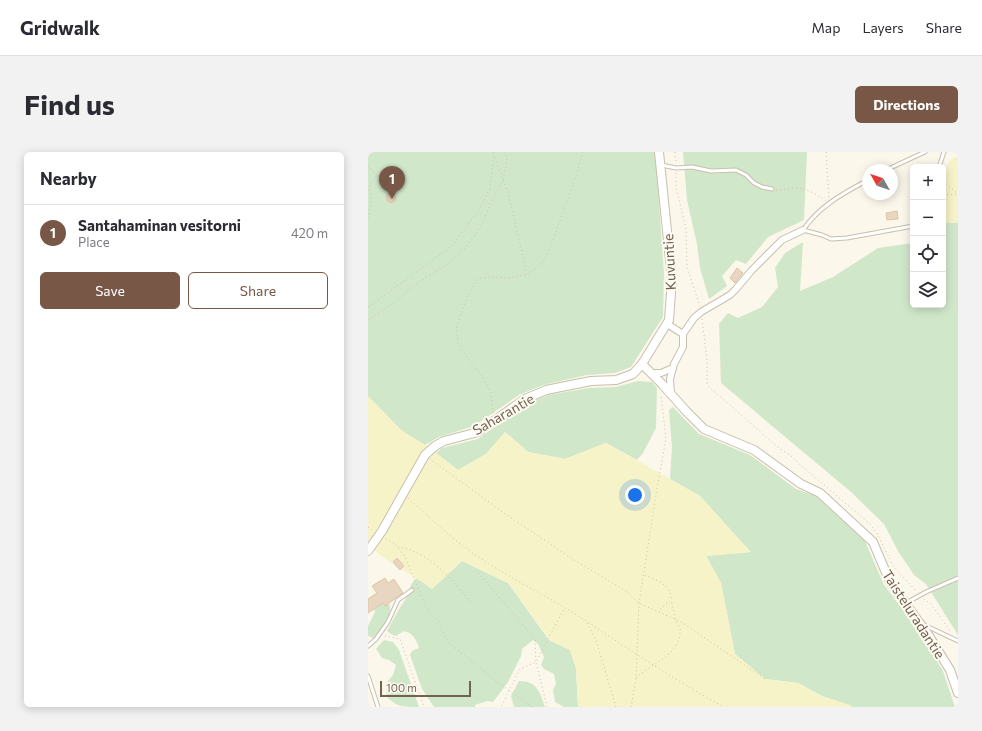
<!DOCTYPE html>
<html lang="en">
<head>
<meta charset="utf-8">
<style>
  body { margin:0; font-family:Commissioner,sans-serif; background:#f2f2f3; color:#2b2b33 }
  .controls { position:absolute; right:12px; top:12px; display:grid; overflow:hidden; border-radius:6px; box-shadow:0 2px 10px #0003 }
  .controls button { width:36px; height:36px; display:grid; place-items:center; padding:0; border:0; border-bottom:1px solid #e1e1e2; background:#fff; color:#2b2b33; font:20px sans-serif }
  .compass { position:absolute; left:494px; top:12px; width:36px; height:36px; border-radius:50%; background:#fff; box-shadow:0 2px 10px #0003; rotate:310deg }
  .scale { position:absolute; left:12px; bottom:10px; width:91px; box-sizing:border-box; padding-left:4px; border:2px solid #736250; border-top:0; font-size:11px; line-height:14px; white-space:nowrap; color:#736250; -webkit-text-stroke:3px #fdfaf1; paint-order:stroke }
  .you { position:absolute; left:267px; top:343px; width:14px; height:14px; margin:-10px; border:3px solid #fff; border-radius:50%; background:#1a73e8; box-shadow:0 0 0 6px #1a73e833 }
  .badge { display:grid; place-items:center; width:26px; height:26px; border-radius:50%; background:#785746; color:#fff; font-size:13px; font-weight:700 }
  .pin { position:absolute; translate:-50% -33px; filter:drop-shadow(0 1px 2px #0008) }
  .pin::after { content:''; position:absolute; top:21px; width:14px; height:12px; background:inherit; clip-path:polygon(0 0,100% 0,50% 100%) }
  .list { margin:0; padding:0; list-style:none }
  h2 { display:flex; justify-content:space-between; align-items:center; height:52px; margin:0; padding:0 16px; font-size:17px }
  h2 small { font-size:13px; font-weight:400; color:#7c7c81 }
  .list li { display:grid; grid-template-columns:26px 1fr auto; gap:12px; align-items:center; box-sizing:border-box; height:56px; padding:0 16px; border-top:1px solid #e1e1e2 }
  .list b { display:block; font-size:15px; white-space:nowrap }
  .list p { margin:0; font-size:13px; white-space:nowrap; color:#7c7c81 }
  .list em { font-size:13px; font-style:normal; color:#7c7c81 }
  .actions { display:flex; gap:8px; padding:12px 16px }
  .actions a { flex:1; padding:9px 0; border:1px solid #785746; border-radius:6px; text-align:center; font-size:14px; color:#785746 }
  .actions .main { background:#785746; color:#fff }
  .icon { flex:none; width:22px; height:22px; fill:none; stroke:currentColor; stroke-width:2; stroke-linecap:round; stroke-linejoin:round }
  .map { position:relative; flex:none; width:590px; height:555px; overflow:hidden; border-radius:6px }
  header { display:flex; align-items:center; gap:24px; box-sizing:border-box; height:56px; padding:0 20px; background:#fff; border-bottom:1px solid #e1e1e2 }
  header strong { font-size:19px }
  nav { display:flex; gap:22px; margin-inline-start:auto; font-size:14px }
  .intro { display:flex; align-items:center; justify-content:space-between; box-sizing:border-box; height:96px; padding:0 24px }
  h1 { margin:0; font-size:28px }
  .button { padding:10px 18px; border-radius:6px; background:#785746; color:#fff; font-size:14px; font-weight:700 }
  main { display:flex; gap:24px; padding:0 24px }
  aside { flex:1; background:#fff; border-radius:6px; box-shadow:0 2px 10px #0003 }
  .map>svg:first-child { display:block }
  .green { fill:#d1e7ca }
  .sand { fill:#f6f3c9 }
  .building { fill:#e8d6c0; stroke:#dec5a7 }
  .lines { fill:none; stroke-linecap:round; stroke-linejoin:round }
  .service-casing { stroke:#c9bfae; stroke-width:5 }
  .minor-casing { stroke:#c9bfae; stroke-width:8 }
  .tertiary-casing { stroke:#c9bfae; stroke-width:10 }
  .path { stroke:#d2bfa8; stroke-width:1; stroke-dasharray:1 3; stroke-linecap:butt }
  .service { stroke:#fff; stroke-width:3 }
  .minor { stroke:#fff; stroke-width:6 }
  .tertiary { stroke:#fff; stroke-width:8 }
  .labels { text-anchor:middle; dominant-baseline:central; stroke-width:4; stroke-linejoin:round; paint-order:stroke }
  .street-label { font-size:14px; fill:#736250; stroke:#fdfaf1 }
</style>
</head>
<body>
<header>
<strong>Gridwalk</strong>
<nav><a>Map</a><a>Layers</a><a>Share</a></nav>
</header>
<div class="intro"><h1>Find us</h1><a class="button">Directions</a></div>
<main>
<aside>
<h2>Nearby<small></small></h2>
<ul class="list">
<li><span class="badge">1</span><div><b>Santahaminan vesitorni</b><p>Place</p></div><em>420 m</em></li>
</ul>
<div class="actions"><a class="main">Save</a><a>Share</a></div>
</aside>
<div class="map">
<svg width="590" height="555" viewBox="0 0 590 555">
  <rect width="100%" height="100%" fill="#fbf7ea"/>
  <g class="green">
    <polygon points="0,0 286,0 289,22 296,122 295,165 263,215 247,221 219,223 175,233 151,243 106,274 71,285 57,293 34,279 4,248 0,253"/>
    <polygon points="315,0 439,0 436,68 400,85 378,112 368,108 354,124 359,134 341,147 332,116 329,92 319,48"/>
    <polygon points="575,71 590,71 590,483 558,432 546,423 530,399 516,372 483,340 353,231 351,172 360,161 370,166 394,155 410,135 407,116 417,101 435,90 432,139 465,125 510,96 545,91 545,153 575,153"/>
    <polygon points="270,229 284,230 289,236 288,276 275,301 269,308 238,291 197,307 160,300 137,280 118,302 90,318 68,301 74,296 110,287 160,251 180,243 221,236 248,235"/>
    <polygon points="305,255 331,282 382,303 428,337 448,344 497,389 516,433 547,474 575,519 587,555 484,555 481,553 454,544 430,531 397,527 367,502 353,431 338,404 382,400 332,344 302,327 304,295 301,258"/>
    <path d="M94 409 140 431 181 488 202 498 208 516 210 555H196L187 550 185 538 188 532 186 522 176 517 173 513 176 505 170 492 165 488 154 497 153 504 140 530 125 550 119 549 107 553V555H66L54 537 42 503 44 499 51 496C48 487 45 481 36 479L28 484 23 482 19 479C25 468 30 458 37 448 42 440 41 431 49 426L64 437Z"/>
    <path d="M15 451 17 454 21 451C26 462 13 479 5 486L0 484V474L7 460 6 457Z"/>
    <path d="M16 488 25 490 31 498 51 555C34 555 29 555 18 544L20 529 25 523 28 513 21 508 14 506 8 497Z"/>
    <path d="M151 529C169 529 172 540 177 555H146L143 544Z"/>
  </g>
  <g class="sand">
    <polygon points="590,4 590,71 575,71 575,25 582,8"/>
    <path d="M0 244 34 279 57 293 90 318 118 302 137 280 160 300 197 307 238 291 332 344 383 400 338 404 353 431 367 502 397 527 430 531 454 544 481 553 484 555H210L208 516 202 498 182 488 140 431 94 409 64 437C43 421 19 411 0 393Z"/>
  </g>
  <g class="building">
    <circle cx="23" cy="46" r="4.5"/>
    <polygon points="529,59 530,67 519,68 518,61"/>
    <polygon points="369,116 375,121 367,131 362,126"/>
    <polygon points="29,406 36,414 32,418 25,410"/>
    <polygon points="17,426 20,431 26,427 35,441 17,454 15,451 0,461 0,447 9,441 4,434"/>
  </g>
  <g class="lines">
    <defs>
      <g id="service">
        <polyline points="293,13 308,16 324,15 343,19 368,18 378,23 386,31 394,35 404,37"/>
        <polyline points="571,15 576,0"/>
        <polyline points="518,18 557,0"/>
        <path d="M500 28C476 41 451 54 435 78L454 83 463 87 479 86 545 74"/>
        <polyline points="538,451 558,440 590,426"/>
        <polyline points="556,473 590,489"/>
        <polyline points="0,494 8,487 20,470 30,448 44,438"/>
        <polyline points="0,524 10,555"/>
      </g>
      <g id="minor">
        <polyline points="299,172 315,182"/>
        <polyline points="315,182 326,166 333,160 362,143 368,137 384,118 414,88 435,78"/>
        <polyline points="284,221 293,221 305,216"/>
        <polyline points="303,242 302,227 306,212 315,195 315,182"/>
      </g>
      <g id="tertiary">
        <polyline points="274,212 294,232 318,259 336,277 386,298 433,332 452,341 505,390 522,430 561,484 582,518 590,541"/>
        <polyline points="0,399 14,379 57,303 67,294 76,289 110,280 157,247 178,238 223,229 248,228 265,222 274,212 301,168 304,128 291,0"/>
      </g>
    </defs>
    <use href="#service" class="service-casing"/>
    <use href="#minor" class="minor-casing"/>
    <use href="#tertiary" class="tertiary-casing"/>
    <g class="path">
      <polyline points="307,0 308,11"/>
      <polyline points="458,0 461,47"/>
      <polyline points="127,6 140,41 159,122"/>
      <path d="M0 14C8 25 23 31 29 44"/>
      <polyline points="308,21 308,35 318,77 319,116 332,154"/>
      <polyline points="575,29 590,42"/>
      <path d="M408 38C415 38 421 36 428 36 439 36 449 43 458 49"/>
      <polyline points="575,43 589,42"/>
      <polyline points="0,66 4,46 1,39 4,30 9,23"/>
      <polyline points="0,155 84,94 112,56 122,36 126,0"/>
      <polyline points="334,167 339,207 339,230 340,234 411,296 422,303 430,311 501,371 509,381 525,414 548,439"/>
      <polyline points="0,168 27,150 45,134 80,112 99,94 115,71 123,50 135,28 139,7 137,0"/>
      <polyline points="125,261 123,241 114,224 99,206 90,191 88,177 99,145 110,127 122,125 141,126 161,122 175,110 185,88 208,24 215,0"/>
      <polyline points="62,307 133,359 206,408 258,439 271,451 315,471 397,527"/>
      <path d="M40 346C58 362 76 379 95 394 131 421 174 441 212 465 259 496 306 528 356 555"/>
      <polyline points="0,375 5,379"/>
      <polyline points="18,387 26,391 37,405 58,455 62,461 69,467 80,490 128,529 164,555"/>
      <path d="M30 395C35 396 41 397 45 399 69 409 87 432 103 450"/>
      <polyline points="110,421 167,487 168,510 152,517 133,555"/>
      <path d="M277 423C288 428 304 433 303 448L290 459"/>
      <polyline points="556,447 563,452 583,480"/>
      <polyline points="219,471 228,488 248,555"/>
      <polyline points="17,484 32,487 56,555"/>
      <path d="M268 526C282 512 314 503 312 477 312 475 309 472 308 469 306 462 305 455 303 448"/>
      <polyline points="179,555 168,510 196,457"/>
      <polyline points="263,555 268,527 271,451 290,331 298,286 293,243"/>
    </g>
    <use href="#service" class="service"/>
    <use href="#minor" class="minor"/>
    <use href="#tertiary" class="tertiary"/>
  </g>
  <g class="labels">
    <g class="street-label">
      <text transform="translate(301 110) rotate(-93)">Kuvuntie</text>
      <text transform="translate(135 262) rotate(-30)">Saharantie</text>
      <text transform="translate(546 462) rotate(57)">Taisteluradantie</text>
    </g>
  </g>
</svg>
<div class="controls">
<button>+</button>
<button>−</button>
<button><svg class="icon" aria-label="locate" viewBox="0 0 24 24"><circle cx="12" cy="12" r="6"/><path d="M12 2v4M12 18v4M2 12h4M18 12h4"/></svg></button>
<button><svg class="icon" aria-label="layers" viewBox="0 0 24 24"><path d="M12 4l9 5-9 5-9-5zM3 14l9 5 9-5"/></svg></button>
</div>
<svg class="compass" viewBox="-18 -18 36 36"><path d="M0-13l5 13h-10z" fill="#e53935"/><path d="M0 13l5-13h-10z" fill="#7c7c81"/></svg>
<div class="scale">100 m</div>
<div class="you"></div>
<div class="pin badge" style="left:24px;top:47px">1</div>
</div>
</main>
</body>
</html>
